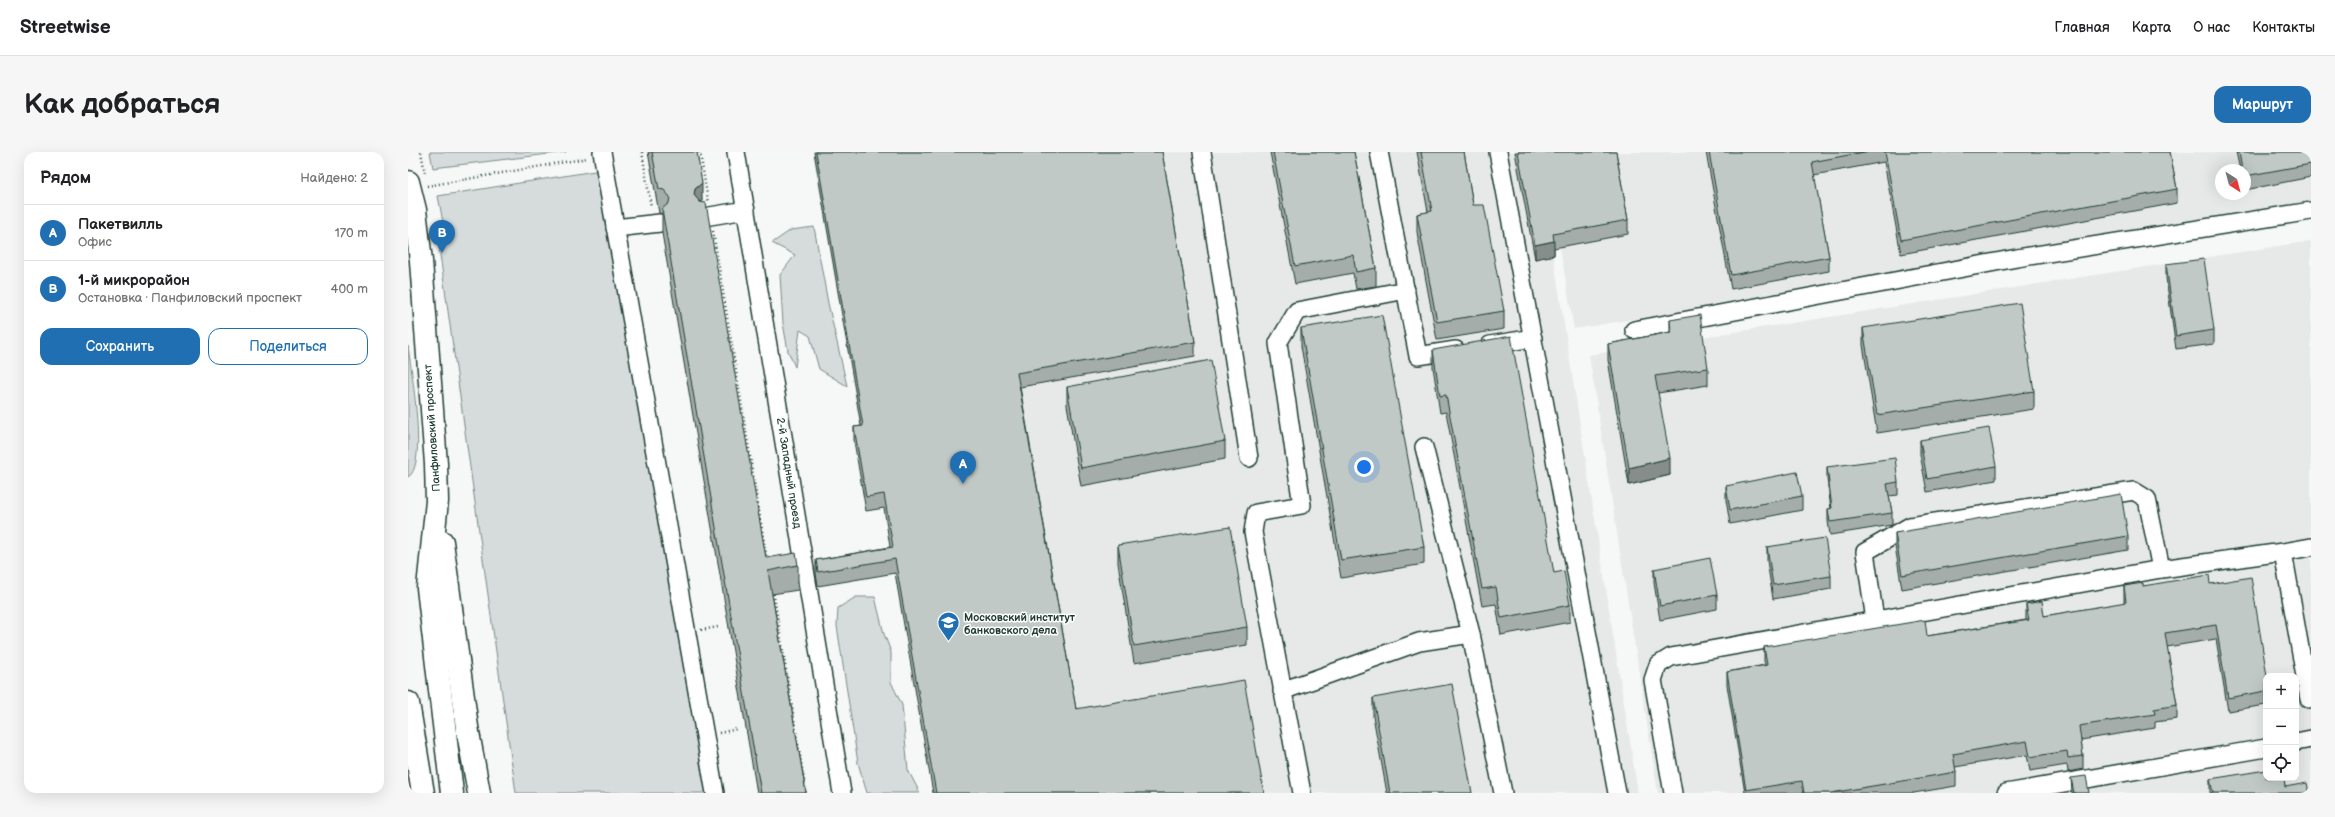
<!DOCTYPE html>
<html lang="ru">
<head>
<meta charset="utf-8">
<style>
  body { margin:0; font-family:"Balsamiq Sans",sans-serif; background:#f6f6f6; color:#202124 }
  .controls { position:absolute; right:12px; bottom:12px; display:grid; overflow:hidden; border-radius:8px; box-shadow:0 4px 16px #0002 }
  .controls button { width:36px; height:36px; display:grid; place-items:center; padding:0; border:0; border-bottom:1px solid #e0e0e0; background:#fff; color:#202124; font:20px sans-serif }
  .compass { position:absolute; left:1807px; top:12px; width:36px; height:36px; border-radius:50%; background:#fff; box-shadow:0 4px 16px #0002; rotate:144deg }
  .you { position:absolute; left:956px; top:315px; width:14px; height:14px; margin:-10px; border:3px solid #fff; border-radius:50%; background:#1a73e8; box-shadow:0 0 0 6px #1a73e833 }
  .badge { display:grid; place-items:center; width:26px; height:26px; border-radius:50%; background:#1f6fb2; color:#fff; font-size:13px; font-weight:700 }
  .pin { position:absolute; translate:-50% -33px; filter:drop-shadow(0 1px 2px #0008) }
  .pin::after { content:''; position:absolute; top:21px; width:14px; height:12px; background:inherit; clip-path:polygon(0 0,100% 0,50% 100%) }
  .list { margin:0; padding:0; list-style:none }
  h2 { display:flex; justify-content:space-between; align-items:center; height:52px; margin:0; padding:0 16px; font-size:17px }
  h2 small { font-size:13px; font-weight:400; color:#757577 }
  .list li { display:grid; grid-template-columns:26px 1fr auto; gap:12px; align-items:center; box-sizing:border-box; height:56px; padding:0 16px; border-top:1px solid #e0e0e0 }
  .list b { display:block; font-size:15px; white-space:nowrap }
  .list p { margin:0; font-size:13px; white-space:nowrap; color:#757577 }
  .list em { font-size:13px; font-style:normal; color:#757577 }
  .actions { display:flex; gap:8px; padding:12px 16px }
  .actions a { flex:1; padding:9px 0; border:1px solid #1f6fb2; border-radius:12px; text-align:center; font-size:14px; color:#1f6fb2 }
  .actions .main { background:#1f6fb2; color:#fff }
  .icon { flex:none; width:22px; height:22px; fill:none; stroke:currentColor; stroke-width:2; stroke-linecap:round; stroke-linejoin:round }
  .map { position:relative; flex:none; width:1903px; height:641px; overflow:hidden; border-radius:12px }
  header { display:flex; align-items:center; gap:24px; box-sizing:border-box; height:56px; padding:0 20px; background:#fff; border-bottom:1px solid #e0e0e0 }
  header strong { font-size:19px }
  nav { display:flex; gap:22px; margin-inline-start:auto; font-size:14px }
  .intro { display:flex; align-items:center; justify-content:space-between; box-sizing:border-box; height:96px; padding:0 24px }
  h1 { margin:0; font-size:28px }
  .button { padding:10px 18px; border-radius:12px; background:#1f6fb2; color:#fff; font-size:14px; font-weight:700 }
  main { display:flex; gap:24px; padding:0 24px }
  aside { flex:1; background:#fff; border-radius:12px; box-shadow:0 4px 16px #0002 }
  .map>svg:first-child { display:block }
  .built { fill:#e6e9e8; fill-rule:evenodd }
  .green { fill:#d6dcdb; stroke:#7a8c88 }
  .lines { fill:none; stroke-linecap:round; stroke-linejoin:round }
  .minor-casing { stroke:#1f3d34; stroke-width:20 }
  .major-casing { stroke:#1f3d34; stroke-width:25 }
  .path { stroke:#1f3d34; stroke-width:2.5; stroke-dasharray:1 3; stroke-linecap:butt }
  .minor { stroke:#fff; stroke-width:17 }
  .major { stroke:#fff; stroke-width:22 }
  .wall { fill:#a5adaa; stroke:#1f3d34 }
  .shaded-wall { fill:#868d8b; stroke:#1f3d34 }
  .building { fill:#c0c9c6; stroke:#1f3d34 }
  .labels { text-anchor:middle; dominant-baseline:central; stroke-width:3; stroke-linejoin:round; paint-order:stroke }
  .street-label { font-size:11px; fill:#1f3d34; stroke:#fff }
  .poi-label { font-size:11px; font-weight:bold; fill:#1f3d34; stroke:#fff; text-anchor:start }
</style>
</head>
<body>
<header>
<strong>Streetwise</strong>
<nav><a>Главная</a><a>Карта</a><a>О нас</a><a>Контакты</a></nav>
</header>
<div class="intro"><h1>Как добраться</h1><a class="button">Маршрут</a></div>
<main>
<aside>
<h2>Рядом<small>Найдено: 2</small></h2>
<ul class="list">
<li><span class="badge">A</span><div><b>Пакетвилль</b><p>Офис</p></div><em>170 m</em></li>
<li><span class="badge">B</span><div><b>1-й микрорайон</b><p>Остановка · Панфиловский проспект</p></div><em>400 m</em></li>
</ul>
<div class="actions"><a class="main">Сохранить</a><a>Поделиться</a></div>
</aside>
<div class="map">
<svg width="1903" height="641" viewBox="0 0 1903 641">
  <rect width="100%" height="100%" fill="#f6f7f7"/>
  <filter id="ink" filterUnits="userSpaceOnUse"><feTurbulence type="fractalNoise" baseFrequency=".025" numOctaves="2"/><feDisplacementMap in="SourceGraphic" scale="8" xChannelSelector="R" yChannelSelector="G"/><feConvolveMatrix kernelMatrix="1 2 1 2 8 2 1 2 1" color-interpolation-filters="sRGB"/></filter>
  <g filter="url(#ink)">
    <g class="built">
      <polygon points="405,0 1129,0 1230,641 525,641 476,356 458,359 446,289 455,287"/>
      <path d="M1136 0H1903V55L1166 177ZM1813 18H1837V42H1813Z"/>
      <path d="M1903 89V641H1250L1181 203ZM1858 524H1888V626H1858Z"/>
    </g>
    <g class="green">
      <polygon points="22,0 158,0 25,16"/>
      <polygon points="193,18 298,641 108,641 28,74 35,70 30,44"/>
      <polygon points="406,75 420,151 439,234 411,217 402,184 392,178 387,215 380,199 375,171 372,123 387,103 364,91 383,78"/>
      <path d="M0 194C3 217 20 314 0 325Z"/>
      <polygon points="448,445 467,445 476,482 483,500 483,530 494,553 500,618 512,641 459,641 450,611 429,474 430,456"/>
    </g>
    <g class="lines">
      <defs>
        <g id="minor">
          <polyline points="194,0 307,641"/>
          <polyline points="328,0 434,641"/>
          <polyline points="794,0 841,306"/>
          <polyline points="971,0 1010,204 1048,198"/>
          <polyline points="1090,0 1209,641"/>
          <polyline points="296,65 338,58"/>
          <polyline points="207,76 252,71"/>
          <polyline points="1226,178 1609,106 1903,59"/>
          <polyline points="1082,193 1125,186"/>
          <polyline points="1875,400 1903,395"/>
          <polyline points="1467,468 1457,400 1502,374 1726,339 1739,347 1753,417"/>
          <polyline points="1063,482 1095,641"/>
          <polyline points="874,539 1011,490 1063,482 1016,295"/>
          <polyline points="1888,590 1903,587"/>
          <polyline points="894,641 845,380 848,361 894,353 870,191 889,159 998,138"/>
          <polyline points="1265,641 1245,528 1250,513 1263,505 1753,417 1875,400 1901,547"/>
          <polyline points="1598,641 1858,596"/>
        </g>
        <g id="major">
          <polyline points="0,30 7,58 13,109 28,312 29,349 20,436 44,641"/>
          <polyline points="34,390 59,575 71,641"/>
          <polyline points="0,551 15,641"/>
        </g>
      </defs>
      <use href="#minor" class="minor-casing"/>
      <use href="#major" class="major-casing"/>
      <g class="path">
        <polyline points="13,0 17,21"/>
        <polyline points="234,0 243,55"/>
        <polyline points="292,0 300,49"/>
        <polyline points="19,34 180,6"/>
        <polyline points="305,79 359,408"/>
        <polyline points="365,438 398,641"/>
        <polyline points="293,478 310,475"/>
        <polyline points="311,581 329,577"/>
      </g>
      <use href="#minor" class="minor"/>
      <use href="#major" class="major"/>
    </g>
    <g class="wall">
      <polygon points="240,0 289,0 294,50 358,406 390,413 390,438 364,442 398,641 349,641 254,81 254,62 251,61"/>
      <polygon points="406,0 754,0 787,190 787,204 612,235 668,557 856,641 525,641 487,421 410,434 408,422 408,408 482,395 476,356 458,359 446,289 446,275 453,274"/>
      <polygon points="862,0 946,0 968,116 968,134 948,137 945,121 887,132"/>
      <polygon points="1009,0 1056,0 1065,53 1096,159 1096,177 1029,188 1009,80 1009,62 1020,60"/>
      <polygon points="1107,0 1208,0 1220,68 1220,82 1146,96 1146,103 1127,107"/>
      <polygon points="1298,0 1762,0 1769,37 1769,51 1493,102 1476,10 1406,23 1421,105 1421,119 1323,137"/>
      <polygon points="1828,0 1903,0 1903,25 1837,38 1837,18 1832,18"/>
      <polygon points="1758,112 1806,178 1806,192 1768,197 1758,126"/>
      <polygon points="1262,168 1300,216 1300,233 1250,241 1262,323 1221,333 1200,208 1200,192 1262,180"/>
      <polygon points="893,176 1016,395 1016,412 933,426 893,194"/>
      <polygon points="1455,176 1626,239 1626,257 1469,281 1455,193"/>
      <polygon points="1025,198 1146,421 1162,453 1162,470 1093,483 1088,452 1074,454 1038,260 1032,261 1025,215"/>
      <polygon points="659,235 817,289 817,307 673,334 659,253"/>
      <polygon points="1512,288 1588,314 1588,328 1519,340 1512,302"/>
      <polygon points="1419,315 1490,330 1490,343 1481,344 1484,361 1484,373 1422,383 1420,369 1420,357 1423,357 1419,327"/>
      <polygon points="1318,334 1394,344 1394,358 1322,372 1318,348"/>
      <polygon points="1487,381 1720,384 1720,398 1494,437 1487,394"/>
      <polygon points="710,393 839,475 839,493 726,511 710,411"/>
      <polygon points="1359,395 1423,424 1423,437 1365,447 1359,409"/>
      <polygon points="1246,417 1309,443 1309,457 1252,468 1246,431"/>
      <polygon points="1802,432 1858,524 1858,553 1820,559 1808,487 1759,495 1769,553 1769,567 1747,570 1747,576 1673,588 1675,604 1675,617 1660,620 1659,613 1622,619 1619,603 1547,615 1548,620 1548,634 1506,641 1337,641 1319,533 1319,520 1357,513 1356,509 1356,495 1519,484 1618,468 1618,452 1636,464 1716,451 1716,434 1735,434"/>
      <polygon points="965,546 1064,641 979,641 965,564"/>
      <polygon points="1663,626 1681,641 1664,641"/>
      <polygon points="1802,627 1877,635 1901,641 1802,641"/>
    </g>
    <g class="shaded-wall">
      <polygon points="294,31 294,55 286,43 287,37"/>
      <polygon points="1146,89 1146,103 1127,107 1127,93"/>
      <polygon points="1262,306 1262,323 1221,333 1221,316"/>
    </g>
    <g class="building">
      <polygon points="244,0 289,0 294,31 287,37 286,43 292,50 298,51 358,406 388,401 390,413 360,419 398,641 353,641 254,57 261,51 262,45 256,38 251,37"/>
      <polygon points="408,0 754,0 787,190 609,221 668,557 836,528 856,641 528,641 487,407 410,420 408,408 485,395 476,342 458,345 446,275 455,274"/>
      <polygon points="865,0 946,0 968,116 948,120 945,103 887,114"/>
      <polygon points="1013,0 1056,0 1065,53 1076,53 1096,159 1029,170 1009,62 1024,59"/>
      <polygon points="1110,0 1208,0 1220,68 1145,82 1146,89 1127,93"/>
      <polygon points="1301,0 1456,0 1404,10 1421,105 1323,123"/>
      <polygon points="1477,0 1762,0 1769,37 1493,88"/>
      <polygon points="1831,0 1903,0 1903,12 1837,24 1837,18 1834,18"/>
      <polygon points="1796,107 1806,178 1768,184 1758,112"/>
      <polygon points="1612,151 1626,239 1469,263 1455,176"/>
      <polygon points="974,163 1016,395 933,408 893,176"/>
      <polygon points="1292,163 1300,216 1247,224 1262,306 1221,316 1200,192 1263,180 1262,168"/>
      <polygon points="1103,184 1146,421 1156,419 1162,453 1093,466 1088,435 1074,437 1038,243 1032,244 1025,198"/>
      <polygon points="803,208 817,289 673,316 659,235"/>
      <polygon points="1581,276 1588,314 1519,327 1512,288"/>
      <polygon points="1487,306 1490,330 1479,332 1484,361 1422,370 1420,357 1424,356 1419,315"/>
      <polygon points="1389,320 1394,344 1322,358 1318,334"/>
      <polygon points="1713,342 1720,384 1494,423 1487,381"/>
      <polygon points="822,375 839,475 726,494 710,393"/>
      <polygon points="1417,386 1423,424 1365,433 1359,395"/>
      <polygon points="1302,406 1309,443 1252,454 1246,417"/>
      <polygon points="1801,423 1802,432 1843,425 1859,524 1858,524 1858,539 1820,546 1808,473 1757,481 1769,553 1746,557 1747,562 1671,574 1675,604 1660,606 1659,599 1622,605 1619,589 1545,602 1548,620 1423,641 1396,641 1394,629 1338,638 1319,520 1359,513 1356,495 1517,468 1519,484 1621,468 1618,452 1634,449 1636,464 1718,450 1716,434 1735,431 1735,434"/>
      <polygon points="1044,532 1064,641 982,641 965,546"/>
      <polygon points="1858,618 1858,626 1876,626 1877,635 1899,631 1901,641 1805,641 1802,627"/>
      <polygon points="1678,624 1681,641 1666,641 1663,626"/>
    </g>
  </g>
  <defs>
    <symbol id="university-pin" viewBox="-11 -11 22 30"><path d="M0 17L-7.5 6A9.5 9.5 0 1 1 7.5 6Z" fill="#1f6fb2" stroke="#fff"/><path d="M0-5L7-2L0 1L-7-2ZM-4 1L0 2.5L4 1V4Q0 6-4 4Z" fill="#fff"/></symbol>
  </defs>
  <g fill-rule="evenodd">
    <use href="#university-pin" x="528" y="458" width="25" height="34"/>
  </g>
  <g class="labels">
    <g class="street-label">
      <text transform="translate(24 276) rotate(-94)">Панфиловский проспект</text>
      <text transform="translate(381 321) rotate(81)">2-й Западный проезд</text>
    </g>
    <g class="poi-label">
      <text x="556" y="465">Московский институт<tspan x="556" dy="13">банковского дела</tspan></text>
    </g>
  </g>
</svg>
<div class="controls">
<button>+</button>
<button>−</button>
<button><svg class="icon" aria-label="locate" viewBox="0 0 24 24"><circle cx="12" cy="12" r="6"/><path d="M12 2v4M12 18v4M2 12h4M18 12h4"/></svg></button>
</div>
<svg class="compass" viewBox="-18 -18 36 36"><path d="M0-13l5 13h-10z" fill="#e53935"/><path d="M0 13l5-13h-10z" fill="#757577"/></svg>
<div class="you"></div>
<div class="pin badge" style="left:555px;top:332px">A</div>
<div class="pin badge" style="left:34px;top:101px">B</div>
</div>
</main>
</body>
</html>
